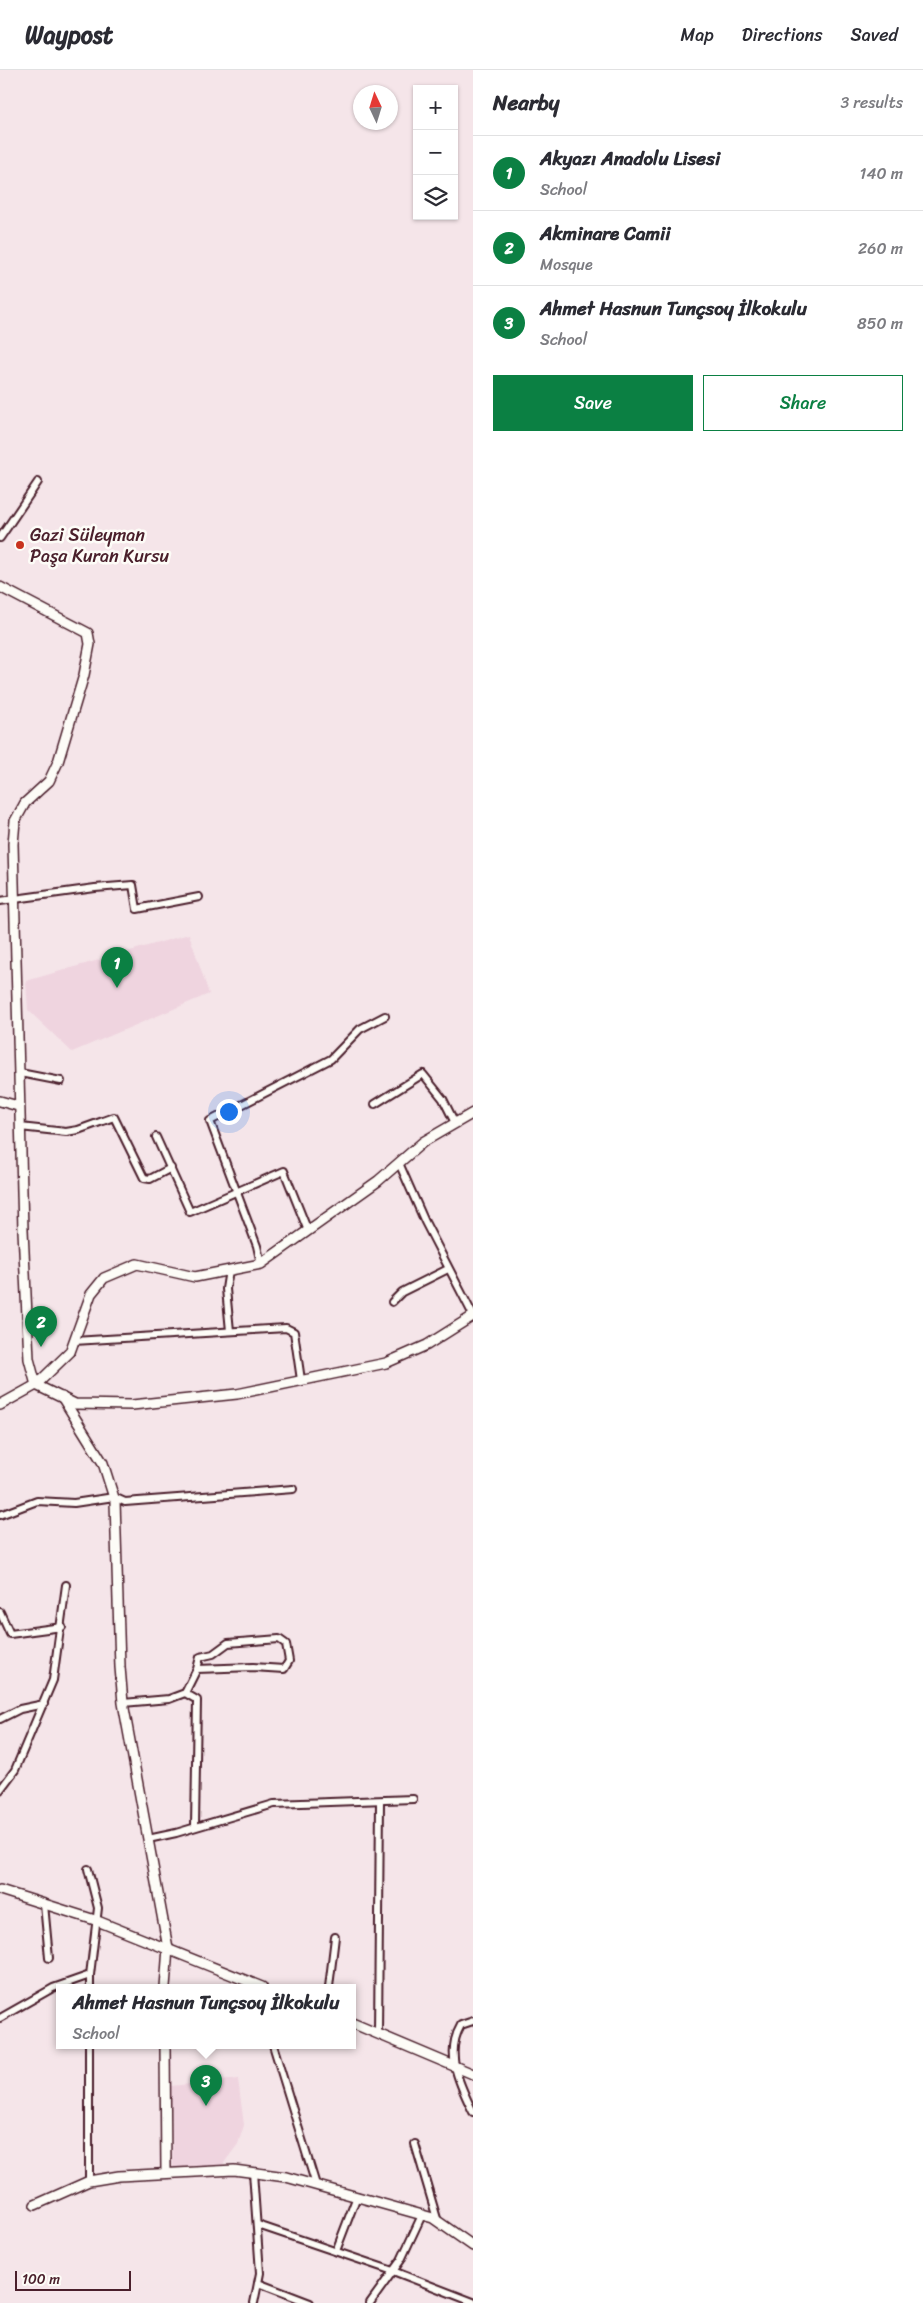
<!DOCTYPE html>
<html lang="en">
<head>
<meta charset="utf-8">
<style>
  body { margin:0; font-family:Sriracha,sans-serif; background:#f7f7f7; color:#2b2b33 }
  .controls { position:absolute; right:15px; top:15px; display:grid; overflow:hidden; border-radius:0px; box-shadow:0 1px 4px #0004 }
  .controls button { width:45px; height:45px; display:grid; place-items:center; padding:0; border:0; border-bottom:1px solid #e1e1e2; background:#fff; color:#2b2b33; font:25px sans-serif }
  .compass { position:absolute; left:353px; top:15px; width:45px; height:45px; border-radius:50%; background:#fff; box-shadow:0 1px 4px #0004; rotate:356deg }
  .scale { position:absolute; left:15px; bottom:12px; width:116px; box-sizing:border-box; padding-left:5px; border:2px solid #4a1f2b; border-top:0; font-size:14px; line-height:18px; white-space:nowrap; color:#4a1f2b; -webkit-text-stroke:4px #fdfcf7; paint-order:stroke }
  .you { position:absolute; left:228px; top:1041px; width:18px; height:18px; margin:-12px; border:4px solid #fff; border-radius:50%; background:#1a73e8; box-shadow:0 0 0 8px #1a73e833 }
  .badge { display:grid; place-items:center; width:32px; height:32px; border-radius:50%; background:#0b8043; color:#fff; font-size:16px; font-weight:700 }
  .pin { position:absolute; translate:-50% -41px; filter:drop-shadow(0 1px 2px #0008) }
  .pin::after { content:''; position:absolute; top:26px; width:18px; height:15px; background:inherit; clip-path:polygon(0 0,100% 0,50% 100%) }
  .popup { position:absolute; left:56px; top:1914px; width:300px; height:65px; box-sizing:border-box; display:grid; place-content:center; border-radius:0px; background:#fff; filter:drop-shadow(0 1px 4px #0005); font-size:16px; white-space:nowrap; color:#7c7c81 }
  .popup b { font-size:19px; color:#2b2b33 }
  .popup::after { content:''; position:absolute; left:50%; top:100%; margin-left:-10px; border:10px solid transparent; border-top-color:#fff }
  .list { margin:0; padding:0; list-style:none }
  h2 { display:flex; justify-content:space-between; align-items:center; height:65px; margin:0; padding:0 20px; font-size:21px }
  h2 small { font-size:16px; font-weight:400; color:#7c7c81 }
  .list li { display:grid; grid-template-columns:32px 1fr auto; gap:15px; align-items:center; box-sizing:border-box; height:75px; padding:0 20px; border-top:1px solid #e1e1e2 }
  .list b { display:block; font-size:19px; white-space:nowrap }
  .list p { margin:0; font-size:16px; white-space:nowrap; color:#7c7c81 }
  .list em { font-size:16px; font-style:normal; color:#7c7c81 }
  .actions { display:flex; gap:10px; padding:15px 20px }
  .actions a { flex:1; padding:11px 0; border:1px solid #0b8043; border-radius:0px; text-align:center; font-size:18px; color:#0b8043 }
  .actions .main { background:#0b8043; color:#fff }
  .icon { flex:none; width:28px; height:28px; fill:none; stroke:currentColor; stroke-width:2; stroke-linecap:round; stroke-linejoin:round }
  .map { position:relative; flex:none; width:473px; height:2233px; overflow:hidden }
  header { display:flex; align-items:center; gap:30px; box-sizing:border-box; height:70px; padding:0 25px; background:#fff; border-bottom:1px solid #e1e1e2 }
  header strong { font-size:24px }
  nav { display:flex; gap:28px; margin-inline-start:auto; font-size:18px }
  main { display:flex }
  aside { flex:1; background:#fff }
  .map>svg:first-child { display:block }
  .built { fill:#efd4df }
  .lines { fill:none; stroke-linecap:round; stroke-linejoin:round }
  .street-casing { stroke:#4a1f2b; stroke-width:10 }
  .secondary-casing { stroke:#4a1f2b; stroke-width:12 }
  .street { stroke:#fdfcf7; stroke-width:6 }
  .secondary { stroke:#fdfcf7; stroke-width:9 }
  .poi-dot { fill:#c8321e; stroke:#fdfcf7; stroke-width:2 }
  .labels { text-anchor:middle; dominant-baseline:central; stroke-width:5; stroke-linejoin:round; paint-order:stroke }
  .poi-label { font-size:18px; fill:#4a1f2b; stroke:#fdfcf7; text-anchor:start }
</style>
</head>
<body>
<header>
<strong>Waypost</strong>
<nav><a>Map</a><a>Directions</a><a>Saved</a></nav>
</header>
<main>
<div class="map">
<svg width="473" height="2233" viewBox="0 0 473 2233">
  <rect width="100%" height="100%" fill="#f5e5e9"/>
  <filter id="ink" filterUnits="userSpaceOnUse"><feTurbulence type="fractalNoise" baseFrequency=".02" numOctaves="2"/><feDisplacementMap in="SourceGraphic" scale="10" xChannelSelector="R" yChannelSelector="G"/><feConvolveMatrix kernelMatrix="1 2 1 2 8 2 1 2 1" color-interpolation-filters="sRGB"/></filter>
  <g filter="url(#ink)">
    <g class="built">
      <polygon points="189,864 209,924 72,982 28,940 26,911"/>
      <polygon points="238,2009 244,2055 238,2074 221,2097 173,2101 171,2016"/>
    </g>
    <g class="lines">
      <defs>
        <g id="street">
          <polyline points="0,468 38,412"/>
          <polyline points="0,831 95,818 133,815 137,839 199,827"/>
          <polyline points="20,1003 61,1011"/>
          <polyline points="375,1034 423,1004 443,1029 455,1053"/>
          <polyline points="20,1057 66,1062 78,1060 114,1047 144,1108 150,1109 171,1098"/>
          <polyline points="156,1067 190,1142 284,1101 308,1161"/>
          <polyline points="399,1093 425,1152 473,1245"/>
          <polyline points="261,1194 257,1176 210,1051 331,989 360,959 385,946"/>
          <polyline points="229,1200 226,1219 230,1261"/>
          <polyline points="392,1232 402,1222 448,1199"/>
          <polyline points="74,1271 286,1258 294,1262 301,1310"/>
          <polyline points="0,1445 37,1431 74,1433 114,1427 125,1432 293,1419"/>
          <polyline points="0,1542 10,1564 62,1557"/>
          <polyline points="185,1623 197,1630 195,1757"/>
          <polyline points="123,1633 169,1629 185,1623 197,1599 200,1587 213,1584 228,1573 279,1569 286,1574 289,1591 284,1599 253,1597 197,1599"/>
          <polyline points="0,1649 20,1639 44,1634"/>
          <polyline points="0,1720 15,1700 53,1610 66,1515"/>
          <polyline points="148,1769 176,1763 274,1734 413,1729"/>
          <polyline points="88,1799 98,1838 90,1905"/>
          <polyline points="44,1834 49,1888"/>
          <polyline points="329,1917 335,1867"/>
          <polyline points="0,1948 53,1918 90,1905 90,1917"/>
          <path d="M473 1951 461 1955C444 1984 460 2015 473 2042"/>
          <polyline points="378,1963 380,1732"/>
          <polyline points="89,1975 89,2111"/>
          <polyline points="273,1975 316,2115"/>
          <polyline points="415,2074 438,2152"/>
          <polyline points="253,2102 260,2203 254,2233"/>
          <polyline points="258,2155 393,2201 473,2232"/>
          <polyline points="336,2181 357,2126"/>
          <polyline points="258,2213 310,2233"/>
          <polyline points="370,2233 401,2190 422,2145"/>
        </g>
        <g id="secondary">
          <polyline points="0,517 88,563 90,574 84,605 58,692 49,711 25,733 15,751 13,774 23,1160 29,1289 36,1315 70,1282 91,1224 104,1208 137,1194 195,1207 261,1194 378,1111 423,1072 473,1043"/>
          <polyline points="0,1031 18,1036"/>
          <polyline points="62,1327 103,1393 115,1431 120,1597 123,1633 168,1878 165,1917"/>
          <polyline points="0,1335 36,1315 75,1334 132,1335 237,1324 386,1293 427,1275 473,1246"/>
          <polyline points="0,1820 95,1850 262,1917"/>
          <polyline points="352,1953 473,2004"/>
          <polyline points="165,1975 166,2102"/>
          <polyline points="35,2135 89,2111 119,2106 234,2100 286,2107 433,2148 473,2176"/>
        </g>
      </defs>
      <use href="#street" class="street-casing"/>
      <use href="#secondary" class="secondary-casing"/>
      <use href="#street" class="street"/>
      <use href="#secondary" class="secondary"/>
    </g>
  </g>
  <circle class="poi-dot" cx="20" cy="475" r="5"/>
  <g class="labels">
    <g class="poi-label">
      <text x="30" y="465">Gazi Süleyman<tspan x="30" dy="21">Paşa Kuran Kursu</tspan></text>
    </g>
  </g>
</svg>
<div class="controls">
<button>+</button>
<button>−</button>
<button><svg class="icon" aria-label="layers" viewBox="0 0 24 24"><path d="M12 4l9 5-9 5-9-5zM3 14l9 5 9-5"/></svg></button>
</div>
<svg class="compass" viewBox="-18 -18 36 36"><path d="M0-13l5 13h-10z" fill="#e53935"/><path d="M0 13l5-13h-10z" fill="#7c7c81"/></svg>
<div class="scale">100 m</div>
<div class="you"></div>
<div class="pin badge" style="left:117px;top:918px">1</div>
<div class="pin badge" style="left:41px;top:1277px">2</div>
<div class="pin badge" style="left:206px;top:2036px">3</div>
<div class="popup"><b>Ahmet Hasnun Tunçsoy İlkokulu</b>School</div>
</div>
<aside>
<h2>Nearby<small>3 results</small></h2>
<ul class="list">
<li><span class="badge">1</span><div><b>Akyazı Anadolu Lisesi</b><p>School</p></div><em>140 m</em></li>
<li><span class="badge">2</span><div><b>Akminare Camii</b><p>Mosque</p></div><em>260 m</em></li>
<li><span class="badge">3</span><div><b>Ahmet Hasnun Tunçsoy İlkokulu</b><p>School</p></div><em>850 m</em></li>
</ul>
<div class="actions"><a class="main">Save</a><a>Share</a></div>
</aside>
</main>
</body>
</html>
